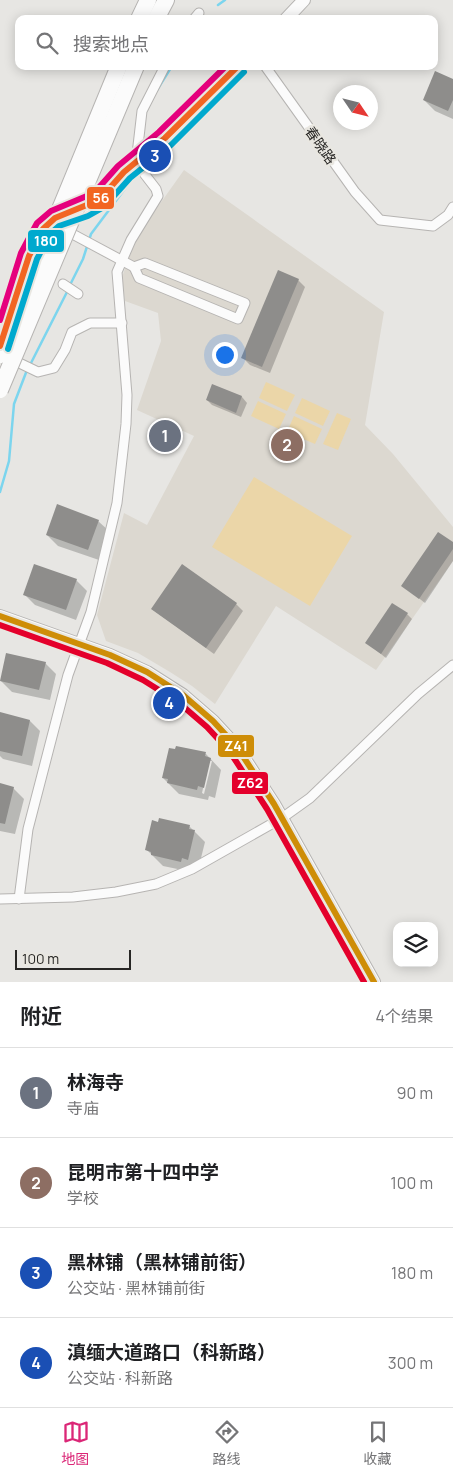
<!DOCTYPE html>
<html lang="zh">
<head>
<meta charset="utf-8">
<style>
  body { margin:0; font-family:Manrope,"Noto Sans SC",sans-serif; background:#f6f6f6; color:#202124 }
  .controls { position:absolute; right:15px; bottom:15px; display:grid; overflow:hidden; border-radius:10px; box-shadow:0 2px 12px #0003 }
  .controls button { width:45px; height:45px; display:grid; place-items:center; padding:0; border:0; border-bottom:1px solid #e0e0e0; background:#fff; color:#202124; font:25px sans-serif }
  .compass { position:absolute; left:333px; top:85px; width:45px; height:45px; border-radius:50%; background:#fff; box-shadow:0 2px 12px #0003; rotate:125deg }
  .scale { position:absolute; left:15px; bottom:12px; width:116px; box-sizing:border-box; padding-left:5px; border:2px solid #282725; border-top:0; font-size:14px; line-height:18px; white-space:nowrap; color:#282725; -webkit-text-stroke:4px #e9e7e1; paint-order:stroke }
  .you { position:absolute; left:224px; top:354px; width:18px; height:18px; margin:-12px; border:4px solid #fff; border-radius:50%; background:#1a73e8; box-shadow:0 0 0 8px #1a73e833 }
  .badge { display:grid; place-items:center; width:32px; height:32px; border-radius:50%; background:#db2777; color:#fff; font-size:16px; font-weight:700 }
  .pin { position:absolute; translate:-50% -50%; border:2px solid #fff; box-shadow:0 1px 5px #0006 }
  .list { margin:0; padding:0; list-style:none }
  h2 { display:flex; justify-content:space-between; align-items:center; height:65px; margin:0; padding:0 20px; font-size:21px }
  h2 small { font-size:16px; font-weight:400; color:#757577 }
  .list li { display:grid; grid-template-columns:32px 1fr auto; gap:15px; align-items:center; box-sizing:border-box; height:90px; padding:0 20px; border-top:1px solid #e0e0e0 }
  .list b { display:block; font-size:19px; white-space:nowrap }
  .list p { margin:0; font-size:16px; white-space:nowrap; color:#757577 }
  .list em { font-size:16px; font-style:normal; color:#757577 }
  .icon { flex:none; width:28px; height:28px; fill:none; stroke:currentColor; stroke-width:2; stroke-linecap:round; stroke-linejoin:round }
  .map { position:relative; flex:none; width:453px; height:982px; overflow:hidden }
  .search { position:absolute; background:#fff; box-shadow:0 2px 12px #0003; left:15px; right:15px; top:15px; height:55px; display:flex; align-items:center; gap:12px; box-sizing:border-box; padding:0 18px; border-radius:10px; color:#757577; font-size:19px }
  .sheet { height:425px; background:#fff }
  nav { display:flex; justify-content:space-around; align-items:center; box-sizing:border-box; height:70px; border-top:1px solid #e0e0e0; background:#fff; font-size:14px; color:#757577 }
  nav a { display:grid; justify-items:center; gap:2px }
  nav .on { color:#db2777 }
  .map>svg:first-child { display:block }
  .built { fill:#dcd8d0 }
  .grass { fill:#ebd6a8 }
  .shadow { fill:#0003; fill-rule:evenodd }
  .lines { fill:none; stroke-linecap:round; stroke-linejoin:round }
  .stream { stroke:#7cd5ee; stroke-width:2.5 }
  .building { fill:#8e8d8b }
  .street-casing { stroke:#b6b4b2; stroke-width:11 }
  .secondary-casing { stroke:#b6b4b2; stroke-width:14 }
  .highway-casing { stroke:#b6b4b2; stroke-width:18 }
  .street { stroke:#fbfbfb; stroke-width:9 }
  .secondary { stroke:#fbfbfb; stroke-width:12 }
  .highway { stroke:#fbfbfb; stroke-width:16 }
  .highway-bridge-casing { stroke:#b6b4b2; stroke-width:18; stroke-linecap:butt }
  .highway-bridge { stroke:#fbfbfb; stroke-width:16 }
  .bus-1-casing { stroke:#e9e7e1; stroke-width:10 }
  .bus-2-casing { stroke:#e9e7e1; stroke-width:10 }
  .bus-3-casing { stroke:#e9e7e1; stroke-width:10 }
  .bus-4-casing { stroke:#e9e7e1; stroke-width:10 }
  .bus-5-casing { stroke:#e9e7e1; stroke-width:10 }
  .bus-1 { stroke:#ce8d07; stroke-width:6 }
  .bus-2 { stroke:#e4002b; stroke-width:6 }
  .bus-3 { stroke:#f26522; stroke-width:6 }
  .bus-4 { stroke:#00a9ce; stroke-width:6 }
  .bus-5 { stroke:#e5007d; stroke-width:6 }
  .labels { text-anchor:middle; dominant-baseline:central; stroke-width:5; stroke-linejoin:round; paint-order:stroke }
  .street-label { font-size:14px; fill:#282725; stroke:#e9e7e1 }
  .line-badge { stroke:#e9e7e1; stroke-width:2 }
  .badge-label { font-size:14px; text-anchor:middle; font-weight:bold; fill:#fff }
</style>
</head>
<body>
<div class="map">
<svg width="453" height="982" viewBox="0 0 453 982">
  <rect width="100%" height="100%" fill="#e7e6e3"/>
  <polygon class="built" points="184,170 384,312 365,425 393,454 453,527 453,561 376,670 276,606 215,704 192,686 170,672 138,653 106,641 97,615 124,513 147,525 194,436 137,410 161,341 158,313 125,301 122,277 137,236"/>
  <g class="grass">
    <polygon points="266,382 295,395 287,411 259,398"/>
    <polygon points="302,398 330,411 323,426 295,413"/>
    <polygon points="258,401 286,414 279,429 251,416"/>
    <polygon points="337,413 351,419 338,450 323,444"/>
    <polygon points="294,416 322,429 315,444 287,432"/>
    <polygon points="254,477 352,536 310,606 212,547"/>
  </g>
  <g class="shadow">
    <polygon points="453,81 453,119 435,111 424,100"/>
    <polygon points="298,280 305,287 270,373 250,365 243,358"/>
    <polygon points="213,386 242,397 247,403 241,417 212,405 207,400"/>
    <polygon points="175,433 178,436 174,448 156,439"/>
    <polygon points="98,521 109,531 99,560 58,546 47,535"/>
    <polygon points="453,544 453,561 425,603 403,586"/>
    <polygon points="76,580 87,591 76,620 35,605 25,595"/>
    <polygon points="236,604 243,611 214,654 152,609"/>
    <polygon points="407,614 412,619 386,658 367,643"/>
    <polygon points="45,663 56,674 50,700 12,692 1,681"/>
    <polygon points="0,717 30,721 40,731 32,766 3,759 0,756"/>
    <path d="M176 751 206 754 221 770 215 798 209 796 208 800 179 794 163 778ZM209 761H212L204 794 202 793Z"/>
    <polygon points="0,785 13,788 24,799 15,834 0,831"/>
    <polygon points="189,826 205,842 198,870 192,872 163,866 147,850"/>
  </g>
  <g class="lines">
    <g class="stream">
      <polyline points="218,5 225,0"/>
      <polyline points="157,90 172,66"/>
      <polyline points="70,285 83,259 91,234 127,186 131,176"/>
      <polyline points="30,365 68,290"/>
      <polyline points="0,492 9,461 14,404 27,370"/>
    </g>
  </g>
  <g class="building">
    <polygon points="435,71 453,79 453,100 448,111 423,100"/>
    <polygon points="278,270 299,279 262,367 241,358"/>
    <polygon points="212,384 242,396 236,413 206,400"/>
    <polygon points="159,426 176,432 171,445 154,439"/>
    <polygon points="57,504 99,520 88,550 46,535"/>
    <polygon points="438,532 453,542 453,549 419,599 401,586"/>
    <polygon points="34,564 77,579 66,610 23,595"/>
    <polygon points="182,564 237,603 206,648 151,609"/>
    <polygon points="392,603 408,613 381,654 365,643"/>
    <polygon points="6,653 46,662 39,690 0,681"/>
    <polygon points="0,712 30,720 22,756 0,751"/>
    <polygon points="176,746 206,752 205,756 211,758 204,788 198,786 197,790 167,783 168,779 162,778 169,748 175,749"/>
    <polygon points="0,783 14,787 5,824 0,823"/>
    <polygon points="159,818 190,825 189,829 195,830 188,860 182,858 181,862 151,855 151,852 145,850 152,820 158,822"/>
  </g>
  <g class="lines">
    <defs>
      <g id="street">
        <polyline points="194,19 199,13"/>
        <polyline points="265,66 355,192 380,220 433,226 448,215 453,207"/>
        <polyline points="65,230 134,267"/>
        <polygon points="145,263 245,303 238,319 139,278 134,267"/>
        <polyline points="63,284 78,294"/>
        <polyline points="9,358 38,372 54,368 65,350 72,332 90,323 122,323"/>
        <polyline points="0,899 73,897 116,892 156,884 192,869 282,818 310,798 418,694 453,665"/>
        <polyline points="19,899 28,829 68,675 91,612 117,503 126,424 127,395 117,272 131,240 158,196 156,189 136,163 142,111 165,66"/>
      </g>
      <g id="secondary">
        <polyline points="286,19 304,0"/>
        <path d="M12 313C16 291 33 237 49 222 62 209 83 211 98 201 109 192 116 179 126 170 165 137 202 102 238 66"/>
        <polyline points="0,616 110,655 147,672 183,695 213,721 237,747 274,804 374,982"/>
      </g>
      <g id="highway">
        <polyline points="139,19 148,0"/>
        <polyline points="156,19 166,0"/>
      </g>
    </defs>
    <use href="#street" class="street-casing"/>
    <use href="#secondary" class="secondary-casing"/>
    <use href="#highway" class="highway-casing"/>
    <use href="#street" class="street"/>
    <use href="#secondary" class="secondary"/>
    <use href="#highway" class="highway"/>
    <defs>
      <g id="highway-bridge">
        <polyline points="0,355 119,66"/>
        <polyline points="0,390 136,66"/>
      </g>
    </defs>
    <use href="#highway-bridge" class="highway-bridge-casing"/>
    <use href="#highway-bridge" class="highway-bridge"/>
    <defs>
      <polyline id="bus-1" points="0,616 110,655 147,672 183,695 213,721 237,747 274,804 374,982"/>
      <polyline id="bus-2" points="0,625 107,663 143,680 178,702 207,727 230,752 267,809 364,982"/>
      <polyline id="bus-3" points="0,346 29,256 43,229 55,218 99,200 124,172 165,138 238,66"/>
      <polyline id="bus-4" points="8,349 37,259 50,234 59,226 88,216 104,207 130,178 171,145 244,72"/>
      <polyline id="bus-5" points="0,320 21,253 37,223 51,211 94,193 118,166 159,132 226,66"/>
    </defs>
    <use href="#bus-1" class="bus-1-casing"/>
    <use href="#bus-2" class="bus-2-casing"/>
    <use href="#bus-3" class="bus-3-casing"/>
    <use href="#bus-4" class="bus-4-casing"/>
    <use href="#bus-5" class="bus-5-casing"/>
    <use href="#bus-1" class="bus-1"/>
    <use href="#bus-2" class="bus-2"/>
    <use href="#bus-3" class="bus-3"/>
    <use href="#bus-4" class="bus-4"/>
    <use href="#bus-5" class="bus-5"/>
  </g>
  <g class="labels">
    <g class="street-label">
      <text transform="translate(321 145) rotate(55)">春晓路</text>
    </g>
  </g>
  <g class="line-badge">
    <rect x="86" y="186" width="29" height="24" rx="5" fill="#f26522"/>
    <rect x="27" y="229" width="38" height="24" rx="5" fill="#00a9ce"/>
    <rect x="217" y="734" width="38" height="24" rx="5" fill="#ce8d07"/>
    <rect x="231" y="771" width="38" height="24" rx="5" fill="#e4002b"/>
  </g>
  <g class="badge-label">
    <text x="101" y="203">56</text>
    <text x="46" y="246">180</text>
    <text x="236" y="751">Z41</text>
    <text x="250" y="788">Z62</text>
  </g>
</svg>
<div class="controls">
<button><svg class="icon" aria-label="layers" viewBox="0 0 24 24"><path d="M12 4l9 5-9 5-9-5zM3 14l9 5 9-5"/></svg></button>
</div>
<svg class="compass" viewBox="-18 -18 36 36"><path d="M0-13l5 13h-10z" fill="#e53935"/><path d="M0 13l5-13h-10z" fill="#757577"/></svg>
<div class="scale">100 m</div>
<div class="you"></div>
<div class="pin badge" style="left:165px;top:436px;background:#6b7280">1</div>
<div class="pin badge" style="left:287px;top:445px;background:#8d6e63">2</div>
<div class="pin badge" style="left:155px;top:156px;background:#1a4fb4">3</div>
<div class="pin badge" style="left:169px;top:703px;background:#1a4fb4">4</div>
<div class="search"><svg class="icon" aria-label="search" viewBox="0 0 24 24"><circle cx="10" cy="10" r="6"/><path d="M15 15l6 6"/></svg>搜索地点</div>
</div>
<section class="sheet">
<h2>附近<small>4个结果</small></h2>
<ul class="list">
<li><span class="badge" style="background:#6b7280">1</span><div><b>林海寺</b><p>寺庙</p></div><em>90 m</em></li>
<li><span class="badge" style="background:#8d6e63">2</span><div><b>昆明市第十四中学</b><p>学校</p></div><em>100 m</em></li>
<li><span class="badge" style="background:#1a4fb4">3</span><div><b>黑林铺（黑林铺前街）</b><p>公交站 · 黑林铺前街</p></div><em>180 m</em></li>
<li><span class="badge" style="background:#1a4fb4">4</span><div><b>滇缅大道路口（科新路）</b><p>公交站 · 科新路</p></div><em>300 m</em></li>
</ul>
</section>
<nav>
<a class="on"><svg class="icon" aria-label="map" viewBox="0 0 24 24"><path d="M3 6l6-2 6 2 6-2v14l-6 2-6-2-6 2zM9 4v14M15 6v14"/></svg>地图</a>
<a><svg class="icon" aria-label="directions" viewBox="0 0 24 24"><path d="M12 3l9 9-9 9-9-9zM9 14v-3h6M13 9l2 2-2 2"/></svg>路线</a>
<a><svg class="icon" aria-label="saved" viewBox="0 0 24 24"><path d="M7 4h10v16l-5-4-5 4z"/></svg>收藏</a>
</nav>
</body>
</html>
